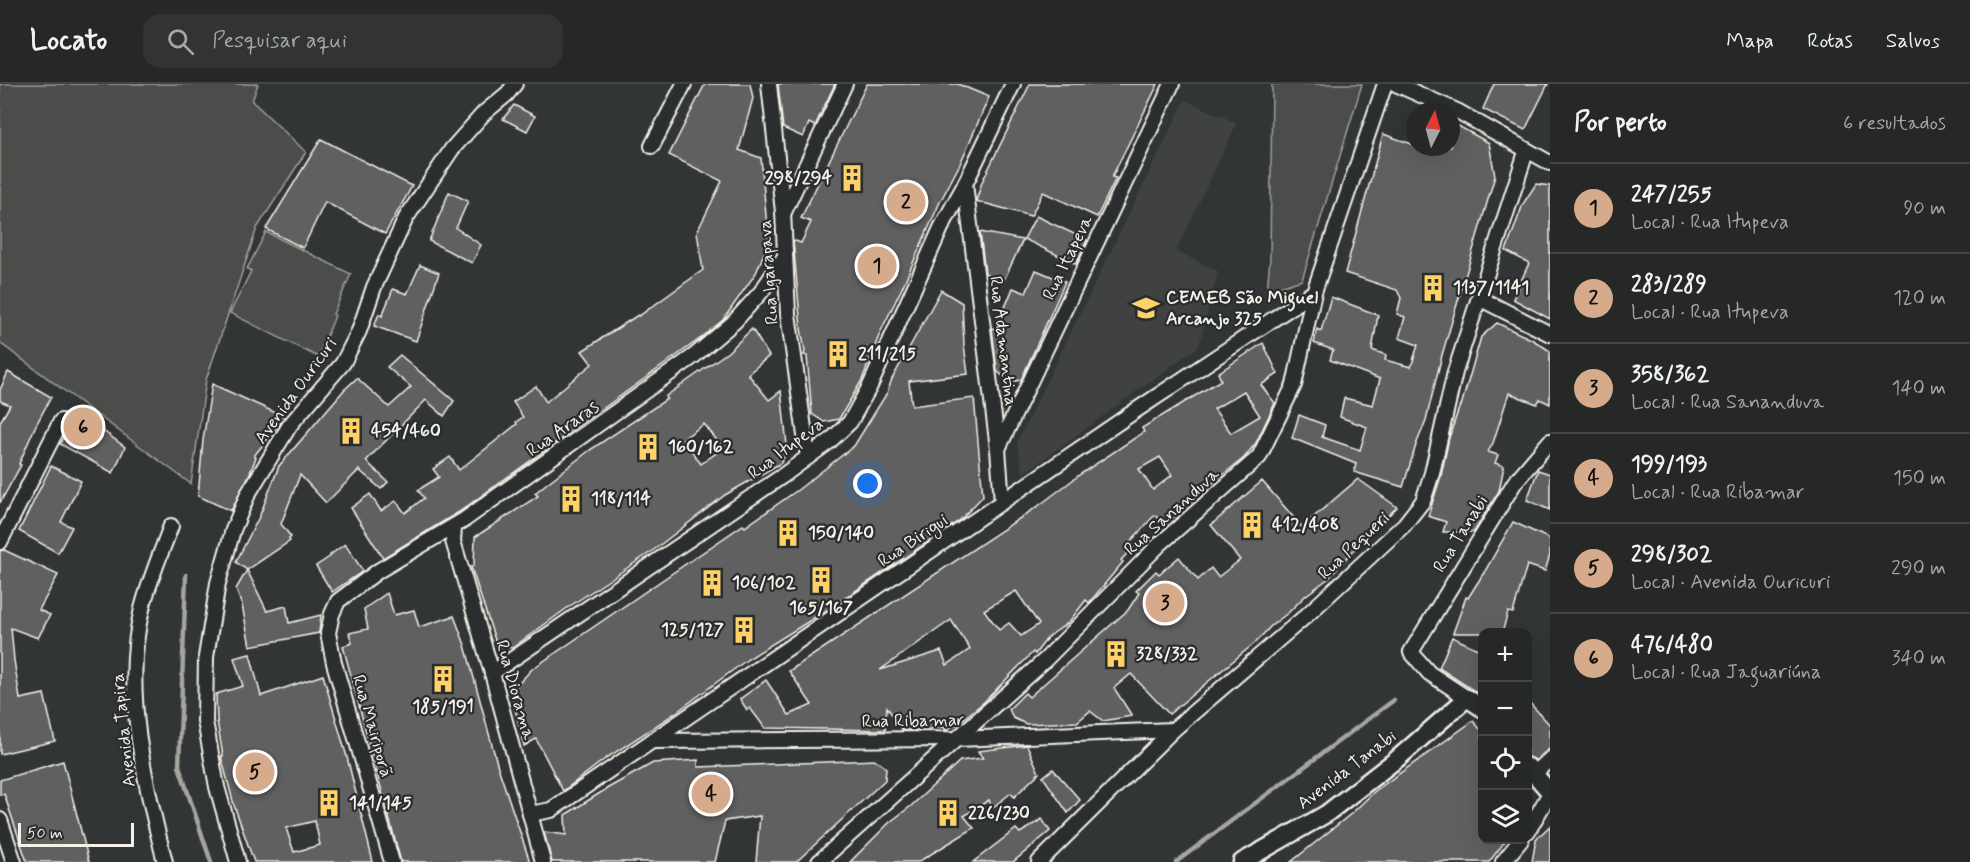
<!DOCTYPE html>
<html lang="pt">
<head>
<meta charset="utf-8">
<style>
  body { margin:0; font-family:Mynerve,sans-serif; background:#323434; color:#f1f3f6 }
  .controls { position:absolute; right:18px; bottom:18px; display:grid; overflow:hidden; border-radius:12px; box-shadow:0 6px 24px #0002 }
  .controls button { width:54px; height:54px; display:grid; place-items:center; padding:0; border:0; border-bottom:2px solid #424445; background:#262828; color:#f1f3f6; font:30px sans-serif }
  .compass { position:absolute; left:1406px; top:18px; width:54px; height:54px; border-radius:50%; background:#262828; box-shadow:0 6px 24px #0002; rotate:6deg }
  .scale { position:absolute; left:18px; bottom:15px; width:116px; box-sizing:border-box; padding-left:6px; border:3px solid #f4f1e8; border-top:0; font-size:16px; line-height:21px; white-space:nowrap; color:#f4f1e8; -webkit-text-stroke:4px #2a2d2e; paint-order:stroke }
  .you { position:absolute; left:868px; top:400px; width:21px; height:21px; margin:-15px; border:4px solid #fff; border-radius:50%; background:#1a73e8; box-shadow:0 0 0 9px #1a73e833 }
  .badge { display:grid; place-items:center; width:39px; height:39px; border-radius:50%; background:#d6ab8b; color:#111; font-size:20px; font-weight:700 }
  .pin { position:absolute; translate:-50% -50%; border:3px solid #fff; box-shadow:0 2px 6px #0006 }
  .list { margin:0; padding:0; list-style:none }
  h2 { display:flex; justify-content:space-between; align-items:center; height:78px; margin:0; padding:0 24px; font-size:26px }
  h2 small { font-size:20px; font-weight:400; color:#a4a6a8 }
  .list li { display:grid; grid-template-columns:39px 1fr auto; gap:18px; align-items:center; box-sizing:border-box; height:90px; padding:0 24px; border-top:2px solid #424445 }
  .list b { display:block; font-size:22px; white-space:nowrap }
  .list p { margin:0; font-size:20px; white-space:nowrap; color:#a4a6a8 }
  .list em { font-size:20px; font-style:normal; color:#a4a6a8 }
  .icon { flex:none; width:33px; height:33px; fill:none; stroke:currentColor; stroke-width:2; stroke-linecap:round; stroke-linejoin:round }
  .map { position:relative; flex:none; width:1550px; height:778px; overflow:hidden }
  header { display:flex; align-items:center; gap:36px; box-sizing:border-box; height:84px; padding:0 30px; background:#262828; border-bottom:2px solid #424445 }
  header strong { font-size:28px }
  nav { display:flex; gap:33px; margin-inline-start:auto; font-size:21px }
  .search { width:420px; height:54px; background:#323434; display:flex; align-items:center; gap:15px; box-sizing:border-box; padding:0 21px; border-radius:18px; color:#a4a6a8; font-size:22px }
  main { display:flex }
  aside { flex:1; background:#262828 }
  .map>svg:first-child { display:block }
  .built { fill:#404242 }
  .green { fill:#4b4d4c; stroke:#a09f9a; stroke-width:1.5 }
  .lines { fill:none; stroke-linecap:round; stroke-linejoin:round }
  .stream { stroke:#a6a5a0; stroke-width:4.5 }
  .building { fill:#5f605f; stroke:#f4f1e8; stroke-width:1.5; fill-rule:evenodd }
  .minor-casing { stroke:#f4f1e8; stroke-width:18 }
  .tertiary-casing { stroke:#f4f1e8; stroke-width:21 }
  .minor { stroke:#2a2d2e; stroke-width:14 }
  .tertiary { stroke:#2a2d2e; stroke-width:16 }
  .labels { text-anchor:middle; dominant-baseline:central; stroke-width:4.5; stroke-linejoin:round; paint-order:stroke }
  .poi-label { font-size:18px; font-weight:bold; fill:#f4f1e8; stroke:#2a2d2e; text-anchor:start }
  .street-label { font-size:18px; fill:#f4f1e8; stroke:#2a2d2e }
</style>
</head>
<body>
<header>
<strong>Locato</strong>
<div class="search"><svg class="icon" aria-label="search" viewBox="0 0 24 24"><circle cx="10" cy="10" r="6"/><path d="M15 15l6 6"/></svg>Pesquisar aqui</div>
<nav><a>Mapa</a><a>Rotas</a><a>Salvos</a></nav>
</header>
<main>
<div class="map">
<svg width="1550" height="778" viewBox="0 0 1550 778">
  <rect width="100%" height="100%" fill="#323535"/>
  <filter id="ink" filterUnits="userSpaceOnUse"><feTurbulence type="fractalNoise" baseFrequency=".0167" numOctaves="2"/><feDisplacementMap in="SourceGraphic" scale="12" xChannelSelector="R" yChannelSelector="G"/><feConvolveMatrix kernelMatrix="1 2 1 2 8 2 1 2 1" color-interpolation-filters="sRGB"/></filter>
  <g filter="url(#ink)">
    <polygon class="built" points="1185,16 1237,39 1176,167 1218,187 1199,262 1023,390 1017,358"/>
    <g class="green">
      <polygon points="0,0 258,0 252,17 306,68 257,144 206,296 191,400 0,259"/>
      <polygon points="1272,0 1362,0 1302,196 1267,207 1270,175"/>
      <polygon points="266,148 351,190 333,230 335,232 318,273 230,229 251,187 247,185"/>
    </g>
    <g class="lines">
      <g class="stream">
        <polyline points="186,491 179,682 211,778"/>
        <polyline points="1176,778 1394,616"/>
      </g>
    </g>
    <g class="building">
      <polygon points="705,0 750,0 753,14 739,66 761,74 768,154 770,155 756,189 723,236 701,254 459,428 383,474 351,424 370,410 381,427 396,417 405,429 424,414 418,406 439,393 433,385 450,373 459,386 517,340 516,338 523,333 513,318 536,302 546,318 592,280 582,267 638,231 639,232 703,186 697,148 722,97 669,71"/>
      <polygon points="778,0 835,0 815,42 809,39 803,53 783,44"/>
      <polygon points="867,0 958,0 989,13 960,80 940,118 901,206 880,249 862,296 839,335 824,338 812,330 807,272 804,271 805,267 801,245 793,156 801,159 811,138 801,134"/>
      <polygon points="1030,0 1158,0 1112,93 1116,94 1097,133 1043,108 1031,132 976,117 982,98"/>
      <polygon points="1494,0 1548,0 1525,46 1483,25"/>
      <polygon points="514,21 535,32 527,47 503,35"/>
      <polygon points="1451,38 1489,59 1495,92 1442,271 1426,336 1416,361 1403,403 1354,388 1356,380 1292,354 1299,331 1325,341 1322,353 1360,366 1367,343 1340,333 1344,314 1373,321 1380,295 1330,276 1333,266 1314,259 1317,245 1321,247 1331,213 1378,231 1372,266 1386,271 1385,276 1411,283 1418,261 1399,254 1405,233 1397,230 1401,214 1397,206 1345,189 1383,50 1415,61 1415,63 1451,63"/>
      <polygon points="321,55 412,102 385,150 325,118 303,164 266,145"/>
      <polygon points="1536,100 1550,102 1550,235 1513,215 1529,179 1506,167 1523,120"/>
      <polygon points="449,108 468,117 456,144 481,161 472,179 429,157"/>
      <polygon points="1036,132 1087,156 1076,180 1024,155"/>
      <polygon points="980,148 1023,156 1003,198 985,189"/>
      <polygon points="420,181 439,189 416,257 374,242 379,230 382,232 393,205 407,210"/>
      <polygon points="1036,186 1065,198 1021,296 1009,298 997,287 992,244 996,245 1013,204 1026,209"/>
      <polygon points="941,206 962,219 964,261 968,290 909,297 912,322 974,314 983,412 960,436 827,526 748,575 674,630 605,675 563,707 536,655 524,662 511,608 532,585 743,441 745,443 799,405 854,362 887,309 892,295"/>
      <polygon points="1497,239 1533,256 1550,267 1550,320 1540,315 1537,320 1509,309 1493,359 1488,368 1498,371 1495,379 1504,382 1499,407 1474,448 1443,448 1446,438 1428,432 1441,392 1449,354 1460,321 1461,322 1481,253"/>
      <path d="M752 245 769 272 748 290 769 316 781 307 787 361 785 371 781 379 725 411 651 468 570 522 512 564 497 562 471 483 474 481 475 453 538 412 535 409 546 400 590 366 667 315 666 312 728 268ZM704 340 723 364 701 380 683 355Z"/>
      <path d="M1263 259 1278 290 1261 301 1275 319 1256 359 1244 374 1205 405 1165 441 1155 431 1130 458 1135 462 1121 476 1123 478 1089 519 1086 516 1069 538 1048 553 1035 570 1033 568 985 617 956 641 945 646 944 643 922 646H902L887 623 885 646 765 644 750 624 747 626 740 615 766 596 789 631 812 621 789 587 1037 423 1082 389 1144 348 1142 344 1221 296 1218 289ZM1244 307 1260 332 1231 349 1214 325ZM1160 373 1172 391 1153 406 1139 385ZM1016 507 1039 540 1021 552 1009 539 999 546 984 526ZM951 536 970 565 947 581 941 567 880 586Z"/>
      <polygon points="400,271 454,317 444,332 426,316 366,377 388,398 381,405 359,386 326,419 300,391 281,440 291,453 289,455 290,457 247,486 236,478 260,431 279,382 344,306 357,294 389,323 411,303 387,283"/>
      <polygon points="8,288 51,313 35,343 19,380 21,381 0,419 0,338 10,321 0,317 0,306"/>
      <polygon points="212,300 285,333 254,372 256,373 250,389 231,427 198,412 203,356"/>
      <polygon points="76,327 125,363 113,389 60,360"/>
      <polygon points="51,382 81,397 61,438 72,443 58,469 19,447"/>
      <polygon points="1538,386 1550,390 1550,426 1527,416"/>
      <polygon points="1358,395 1397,423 1360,459 1329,494 1305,512 1289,528 1271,542 1256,558 1169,630 1131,590 1114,604 1132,632 1103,637 1090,627 1077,638 1026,640 1013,634 1009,625 1025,609 1029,613 1128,526 1139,509 1136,507 1156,487 1159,490 1179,473 1198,496 1211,484 1218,493 1240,476 1211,441 1262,397 1302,443"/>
      <polygon points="1513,438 1550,455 1550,471 1545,487 1527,481 1513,529 1508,528 1502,549 1453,549 1466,513 1468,514 1485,487"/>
      <polygon points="345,460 363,487 332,508 316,482 331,472 330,471"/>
      <polygon points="4,466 58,491 39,526 50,531 38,554 11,544 14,576 20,615 44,610 55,657 0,670 0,467"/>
      <polygon points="247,486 267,527 286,522 289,539 321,531 319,549 250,562 241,516 240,516 236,505"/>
      <polygon points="387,509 394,531 414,526 419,543 454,532 465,561 498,683 530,778 401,778 343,562 352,559 349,549 368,545 364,525"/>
      <polygon points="1452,553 1482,567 1482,612 1439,584"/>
      <path d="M250 570 261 612 323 591 347 673 373 778H254L234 721 221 672H223L217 637 216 610 243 602 234 574ZM315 737 320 761 294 768 286 744Z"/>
      <polygon points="1527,616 1550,641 1550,664 1536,676 1527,673"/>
      <polygon points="1473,637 1482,647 1482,756 1506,756 1489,778 1291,778 1352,729 1375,707"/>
      <polygon points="1027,661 1039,689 1014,713 1011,709 992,724 989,716 964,732 974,744 918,778 850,778 890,738 911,722 960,677 983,674 978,667"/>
      <polygon points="698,676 698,683 876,676 886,684 885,696 796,778 756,778 760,732 725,737 715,778 552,778 544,748 566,751 565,731 608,704 653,679"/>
      <polygon points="63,677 89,778 27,778 4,710 0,711 0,696"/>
      <polygon points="1053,685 1080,716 1068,729 1043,693"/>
      <polygon points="1042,735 1050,747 1013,778 973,778 1016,745 1020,749"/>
      <polygon points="1550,742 1550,778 1532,778 1536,755"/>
    </g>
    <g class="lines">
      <defs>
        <g id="minor">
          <polyline points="769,0 783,128 788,230 808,373"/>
          <polyline points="1396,0 1459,28 1550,79"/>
          <polyline points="652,62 684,0"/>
          <polyline points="965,100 998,365 1002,418"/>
          <polyline points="784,128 845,0"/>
          <polyline points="1479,214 1550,250"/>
          <polyline points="998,365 1172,0"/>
          <polyline points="454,443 453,457 492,589 543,778"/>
          <polyline points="0,458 61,337"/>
          <polyline points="492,589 781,393 830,357 850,338 870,302 941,144 965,100 1013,0"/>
          <polyline points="1467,614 1429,589 1411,568 1515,398 1550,357"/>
          <polyline points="652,657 957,655 1173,646"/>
          <polyline points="1533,691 1550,675"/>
          <polyline points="530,730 551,726 1135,327 1314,208"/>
          <polyline points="0,736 14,778"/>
          <polyline points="1528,747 1550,709"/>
          <path d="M165 778C145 700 122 605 142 525 149 497 161 469 171 442"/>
          <polyline points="238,778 217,703 205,637 206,573 218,499 233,446 248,410 290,341 343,279 359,247 374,203 406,134 452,65 484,29 507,10 515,0"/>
          <polyline points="392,778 334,579 328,549 332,530 338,517 378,487 464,436 694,272 734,238 761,208 784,174"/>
          <polyline points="819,778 1045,576 1160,460 1259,373 1294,301 1314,208 1385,0"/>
          <polyline points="1039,778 1173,646 1307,531 1404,441 1423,417 1432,389 1455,288 1526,68"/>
          <polyline points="1503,778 1521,756"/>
        </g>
        <g id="tertiary">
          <polyline points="1528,683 1550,708"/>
          <polyline points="1242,778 1326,730 1397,675 1467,614 1482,624"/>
        </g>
      </defs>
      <use href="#minor" class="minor-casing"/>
      <use href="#tertiary" class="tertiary-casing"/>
      <use href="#minor" class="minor"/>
      <use href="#tertiary" class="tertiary"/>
    </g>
  </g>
  <defs>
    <symbol id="building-bare" viewBox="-9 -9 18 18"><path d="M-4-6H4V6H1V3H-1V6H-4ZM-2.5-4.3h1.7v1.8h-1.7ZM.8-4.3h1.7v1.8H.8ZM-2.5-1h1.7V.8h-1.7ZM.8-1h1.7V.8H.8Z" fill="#ffd166" stroke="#2a2d2e" stroke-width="2.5" paint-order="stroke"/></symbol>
    <symbol id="school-bare" viewBox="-9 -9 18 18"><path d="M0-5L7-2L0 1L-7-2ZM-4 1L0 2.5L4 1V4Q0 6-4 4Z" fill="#ffd166" stroke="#2a2d2e" stroke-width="2.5" paint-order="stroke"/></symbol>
  </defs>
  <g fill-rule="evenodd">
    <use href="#building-bare" x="833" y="75" width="38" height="38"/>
    <use href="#building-bare" x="1414" y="185" width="38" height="38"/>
    <use href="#school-bare" x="1127" y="205" width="38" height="38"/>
    <use href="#building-bare" x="819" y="251" width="38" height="38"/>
    <use href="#building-bare" x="332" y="328" width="38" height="38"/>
    <use href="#building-bare" x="629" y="344" width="38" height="38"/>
    <use href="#building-bare" x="552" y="396" width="38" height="38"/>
    <use href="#building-bare" x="1233" y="422" width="38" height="38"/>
    <use href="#building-bare" x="769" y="430" width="38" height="38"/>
    <use href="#building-bare" x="802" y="477" width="38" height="38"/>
    <use href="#building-bare" x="693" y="480" width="38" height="38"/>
    <use href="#building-bare" x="725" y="527" width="38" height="38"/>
    <use href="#building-bare" x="1097" y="551" width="38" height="38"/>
    <use href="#building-bare" x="424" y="576" width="38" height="38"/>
    <use href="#building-bare" x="310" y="700" width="38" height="38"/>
    <use href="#building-bare" x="929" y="710" width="38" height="38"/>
  </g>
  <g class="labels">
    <g class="poi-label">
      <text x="832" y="94" text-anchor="end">298/294</text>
      <text x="1453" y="204">1137/1141</text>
      <text x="1166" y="214">CEMEB São Miguel<tspan x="1166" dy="21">Arcanjo 325</tspan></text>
      <text x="858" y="270">211/215</text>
      <text x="371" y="347">454/460</text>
      <text x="668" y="363">160/162</text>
      <text x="591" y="415">118/114</text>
      <text x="1272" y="441">412/408</text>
      <text x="808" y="449">150/140</text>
      <text x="732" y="499">106/102</text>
      <text x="821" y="524" text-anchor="middle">165/167</text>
      <text x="724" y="546" text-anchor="end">125/127</text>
      <text x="1136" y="570">328/332</text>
      <text x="443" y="623" text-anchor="middle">185/191</text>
      <text x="349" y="719">141/145</text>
      <text x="968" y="729">226/230</text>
    </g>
    <g class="street-label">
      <text transform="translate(1068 174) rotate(-64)">Rua Itapeva</text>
      <text transform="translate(769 188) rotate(-94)">Rua Igarapava</text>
      <text transform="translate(1003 257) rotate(83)">Rua Adamantina</text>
      <text transform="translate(296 307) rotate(-54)">Avenida Ouricuri</text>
      <text transform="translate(563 345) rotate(-35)">Rua Araras</text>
      <text transform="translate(786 365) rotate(-37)">Rua Itupeva</text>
      <text transform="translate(1172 428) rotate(-42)">Rua Sananduva</text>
      <text transform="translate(1461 450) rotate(-58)">Rua Tanabi</text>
      <text transform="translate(913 457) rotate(-34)">Rua Birigui</text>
      <text transform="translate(1354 462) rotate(-43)">Rua Pequeri</text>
      <text transform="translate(515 606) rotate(74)">Rua Diorama</text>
      <text transform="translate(913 637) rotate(-1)">Rua Ribamar</text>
      <text transform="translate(372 642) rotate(74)">Rua Mairiporã</text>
      <text transform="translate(124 646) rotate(-96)">Avenida Tapira</text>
      <text transform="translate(1347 686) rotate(-37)">Avenida Tanabi</text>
    </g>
  </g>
</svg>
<div class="controls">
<button>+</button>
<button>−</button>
<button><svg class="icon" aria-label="locate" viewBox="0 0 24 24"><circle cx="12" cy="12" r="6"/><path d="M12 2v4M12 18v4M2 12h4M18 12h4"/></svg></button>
<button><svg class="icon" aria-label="layers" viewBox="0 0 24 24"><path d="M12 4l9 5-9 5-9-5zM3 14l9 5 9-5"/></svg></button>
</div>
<svg class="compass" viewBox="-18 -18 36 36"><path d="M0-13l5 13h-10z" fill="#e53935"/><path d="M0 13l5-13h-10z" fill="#a4a6a8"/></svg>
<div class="scale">50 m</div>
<div class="you"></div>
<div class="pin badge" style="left:877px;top:182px">1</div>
<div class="pin badge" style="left:906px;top:118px">2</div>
<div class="pin badge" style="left:1165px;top:519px">3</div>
<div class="pin badge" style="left:711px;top:710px">4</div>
<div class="pin badge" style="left:255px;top:688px">5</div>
<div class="pin badge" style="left:83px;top:343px">6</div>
</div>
<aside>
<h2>Por perto<small>6 resultados</small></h2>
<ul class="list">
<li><span class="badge">1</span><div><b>247/255</b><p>Local · Rua Itupeva</p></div><em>90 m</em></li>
<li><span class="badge">2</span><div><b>283/289</b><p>Local · Rua Itupeva</p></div><em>120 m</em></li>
<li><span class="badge">3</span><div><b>358/362</b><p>Local · Rua Sananduva</p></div><em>140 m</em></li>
<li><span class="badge">4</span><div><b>199/193</b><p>Local · Rua Ribamar</p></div><em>150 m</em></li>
<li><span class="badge">5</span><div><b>298/302</b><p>Local · Avenida Ouricuri</p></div><em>290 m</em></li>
<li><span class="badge">6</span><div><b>476/480</b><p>Local · Rua Jaguariúna</p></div><em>340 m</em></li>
</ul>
</aside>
</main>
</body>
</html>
